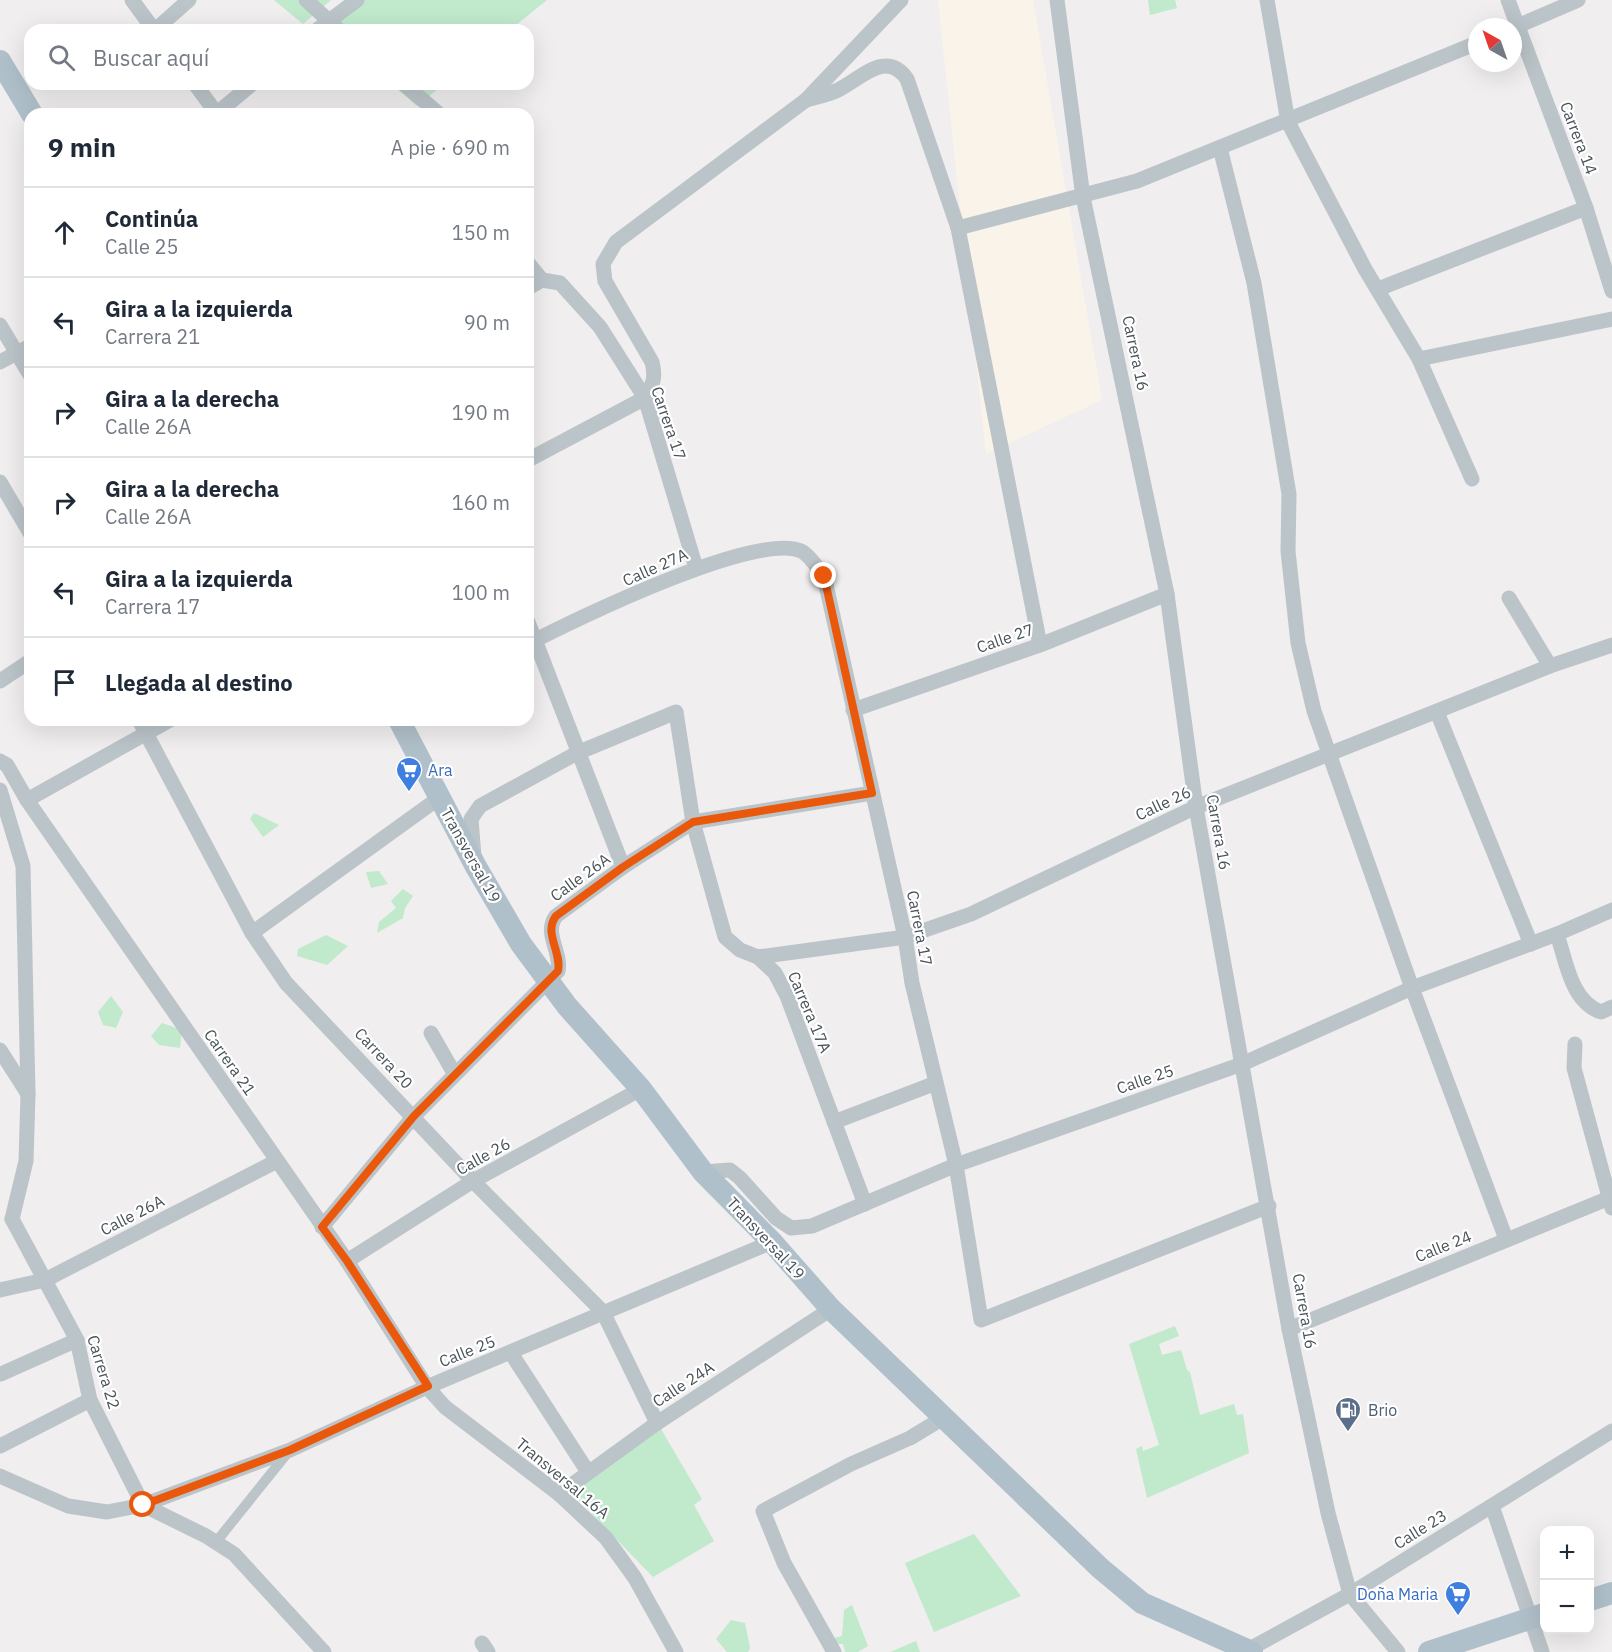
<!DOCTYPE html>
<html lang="es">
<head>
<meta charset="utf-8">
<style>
  body { margin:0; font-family:"IBM Plex Sans",sans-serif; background:#f6f6f7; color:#1f2937 }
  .controls { position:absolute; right:18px; bottom:18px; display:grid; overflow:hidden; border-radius:12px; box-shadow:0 6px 24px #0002 }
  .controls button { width:54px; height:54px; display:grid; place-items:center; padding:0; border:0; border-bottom:2px solid #e0e1e3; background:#fff; color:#1f2937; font:30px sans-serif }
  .compass { position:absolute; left:1468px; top:18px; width:54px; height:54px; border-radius:50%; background:#fff; box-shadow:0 6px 24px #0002; rotate:320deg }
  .stop { position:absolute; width:18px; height:18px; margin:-14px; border:4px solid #ea580c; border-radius:50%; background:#fff }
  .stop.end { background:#ea580c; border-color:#fff; box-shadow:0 2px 6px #0008 }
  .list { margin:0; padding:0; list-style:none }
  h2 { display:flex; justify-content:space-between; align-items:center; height:78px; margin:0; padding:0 24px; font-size:26px }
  h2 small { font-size:20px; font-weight:400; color:#747a83 }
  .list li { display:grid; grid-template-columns:39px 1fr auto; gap:18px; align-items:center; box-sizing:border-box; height:90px; padding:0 24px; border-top:2px solid #e0e1e3 }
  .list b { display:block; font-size:22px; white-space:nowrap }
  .list p { margin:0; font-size:20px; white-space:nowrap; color:#747a83 }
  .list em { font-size:20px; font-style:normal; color:#747a83 }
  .icon { flex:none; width:33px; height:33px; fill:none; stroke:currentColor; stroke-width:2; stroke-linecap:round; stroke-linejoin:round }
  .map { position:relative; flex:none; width:1612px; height:1652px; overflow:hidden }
  .search { position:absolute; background:#fff; box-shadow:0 6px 24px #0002; left:24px; top:24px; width:510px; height:66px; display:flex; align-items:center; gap:15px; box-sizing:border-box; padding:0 21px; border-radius:18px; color:#747a83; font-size:22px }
  .panel { position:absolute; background:#fff; box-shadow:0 6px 24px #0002; left:24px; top:108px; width:510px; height:618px; border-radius:18px }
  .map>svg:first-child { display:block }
  .commercial { fill:#faf3e9 }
  .green { fill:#c1e9cc }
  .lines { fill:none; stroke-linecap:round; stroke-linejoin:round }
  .pedestrian { stroke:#bbc4c9; stroke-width:10 }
  .minor { stroke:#bbc4c9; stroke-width:15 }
  .primary { stroke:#b0c0ca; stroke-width:22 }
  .route { stroke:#ea580c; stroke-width:8 }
  .labels { text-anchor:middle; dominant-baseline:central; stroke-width:4.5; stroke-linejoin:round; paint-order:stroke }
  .street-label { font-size:16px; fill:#485359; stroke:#fff }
  .shop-label { font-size:16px; fill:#366cbe; stroke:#fff; text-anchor:start }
  .service-label { font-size:16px; fill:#4e5e75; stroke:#fff; text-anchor:start }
</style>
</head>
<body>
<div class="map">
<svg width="1612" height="1652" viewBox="0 0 1612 1652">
  <rect width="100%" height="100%" fill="#f0eeee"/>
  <polygon class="commercial" points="938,0 1033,0 1102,400 986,454"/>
  <g class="green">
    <polygon points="274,0 331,0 303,24"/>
    <polygon points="357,0 547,0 510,30 320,30"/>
    <polygon points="1148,0 1175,0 1177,8 1150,15"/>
    <polygon points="391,84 444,84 417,106"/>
    <polygon points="254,813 279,825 263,837 250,819"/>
    <polygon points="379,871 388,884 371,888 366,872"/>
    <polygon points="403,889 413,896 405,908 403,918 377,933 379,922 396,908 391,901"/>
    <polygon points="326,935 348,946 327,965 297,956 298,949"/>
    <polygon points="111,996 123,1012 116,1028 103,1025 98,1012"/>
    <polygon points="162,1023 182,1030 180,1048 159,1045 151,1036"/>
    <polygon points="1175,1326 1179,1336 1159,1344 1162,1355 1181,1350 1187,1370 1190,1372 1200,1415 1234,1404 1237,1415 1243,1414 1249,1453 1147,1498 1136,1449 1142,1446 1143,1451 1159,1445 1129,1344"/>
    <polygon points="658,1424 702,1499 694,1505 714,1541 653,1577 568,1489"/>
    <polygon points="974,1534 1021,1596 934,1632 905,1563"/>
    <polygon points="852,1605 868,1646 858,1652 845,1652 843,1644 837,1644 834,1638 842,1636 844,1610"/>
    <polygon points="731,1620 745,1623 750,1648 748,1652 727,1652 716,1639"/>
    <polygon points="916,1641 920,1652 890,1652"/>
  </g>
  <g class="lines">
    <polyline class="pedestrian" points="216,1542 289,1451"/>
    <g class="minor">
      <polyline points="132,0 154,30"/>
      <polyline points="306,0 339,30"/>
      <polyline points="1057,0 1083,197 1167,594 1196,807 1289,1329 1328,1513 1350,1594 1398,1652"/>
      <polyline points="1267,0 1288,122 1365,269 1419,359 1472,479"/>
      <polyline points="1508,0 1586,208 1612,291"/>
      <polyline points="1513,28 1578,0"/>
      <polyline points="155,30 189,0"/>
      <polyline points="317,30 357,0"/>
      <polyline points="195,84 217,114"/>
      <polyline points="404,84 439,114"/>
      <path d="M806 100C816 97 828 95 838 90 861 79 886 49 907 79L958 228"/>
      <polyline points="216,114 252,84"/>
      <polyline points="1220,148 1254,283 1289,494 1288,551 1298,643 1314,711 1412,988 1506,1239"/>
      <polyline points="528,263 542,280"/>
      <polyline points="528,288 542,280 560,283 600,327 645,398 696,568"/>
      <polyline points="1378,289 1586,208"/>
      <polyline points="0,325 30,375"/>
      <polyline points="1419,359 1612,319"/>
      <polyline points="0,362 30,346"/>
      <path d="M528 460 645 398C653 385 656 377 652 362L605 281 603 264 616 242 806 100 901 0"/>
      <polyline points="0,482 30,533"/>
      <polyline points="1509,598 1550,666"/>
      <polyline points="528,622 623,867"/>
      <path d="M528 644C572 621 762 528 803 552 811 557 818 569 824 576L905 937 912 983 956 1165 981 1320 1269 1206"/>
      <polyline points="1040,645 958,228 1137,181 1477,43"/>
      <polyline points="0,681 30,661"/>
      <polyline points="853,710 1040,645 1167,594"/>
      <polyline points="1437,712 1531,944"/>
      <polyline points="139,720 252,933 286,983 473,1181 603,1312 657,1423"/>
      <polyline points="0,761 7,765 27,800 347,1261 427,1387 445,1407 559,1494 606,1538 635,1578 676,1652"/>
      <polyline points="0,790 23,866 28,1094 26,1161 12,1219"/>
      <polyline points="27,800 170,720"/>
      <polyline points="474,856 471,819 480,806 577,753 676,712 693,822 725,937 740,950 758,957 775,973 787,996 865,1204"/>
      <polyline points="252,933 439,798"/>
      <path d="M1557 934C1566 961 1571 1002 1601 1012L1612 1007"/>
      <polyline points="758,957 905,937 971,914 1196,807 1550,666 1612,645"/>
      <polyline points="431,1033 454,1073"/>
      <polyline points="1575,1044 1574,1068 1612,1208"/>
      <polyline points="0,1050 28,1094"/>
      <polyline points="834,1122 936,1083"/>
      <polyline points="703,1172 730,1170 740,1178 776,1218 791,1228 812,1226 956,1165 1242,1064 1412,988 1557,934 1612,910"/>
      <polyline points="12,1219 77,1340 90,1400 143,1505"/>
      <path d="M322 1227 414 1116 558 971C562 952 543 933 556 916L623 867 693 822 872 793"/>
      <polyline points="347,1261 473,1181 641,1089"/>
      <polyline points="0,1290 45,1280 277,1161"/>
      <polyline points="1289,1329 1612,1197"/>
      <polyline points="511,1353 588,1472"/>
      <polyline points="1,1374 77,1340"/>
      <polyline points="0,1446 90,1400"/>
      <polyline points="0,1476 68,1506 107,1512 143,1505 290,1450 427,1387 772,1242"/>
      <polyline points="559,1494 657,1423 831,1309"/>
      <polyline points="143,1505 206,1536 234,1554 324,1652"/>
      <polyline points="1492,1506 1542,1652"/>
      <polyline points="482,1643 488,1652"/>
      <polyline points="834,1652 784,1563 763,1511 851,1464 910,1438 943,1418"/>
      <polyline points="1244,1652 1350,1594 1612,1431"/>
    </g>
    <g class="primary">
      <polyline points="0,61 32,114"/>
      <polyline points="399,720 475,865 521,944 567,1006 641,1089 703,1172 772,1242 831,1309 1100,1568 1142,1603 1252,1652"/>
      <polyline points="1590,1600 1612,1593"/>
      <polyline points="1429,1652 1544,1614"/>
    </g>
  </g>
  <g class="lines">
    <path class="route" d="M143 1505 290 1450 428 1386 347 1261 322 1227 414 1116 558 971C562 952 543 933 556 916L623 867 693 822 872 793 824 576"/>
  </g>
  <defs>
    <symbol id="supermarket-pin" viewBox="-11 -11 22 30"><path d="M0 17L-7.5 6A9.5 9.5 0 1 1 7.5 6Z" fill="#3f7fe0" stroke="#fff"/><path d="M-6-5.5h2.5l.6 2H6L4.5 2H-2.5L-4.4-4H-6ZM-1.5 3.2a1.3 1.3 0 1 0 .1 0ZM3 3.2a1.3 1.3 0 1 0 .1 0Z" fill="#fff"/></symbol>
    <symbol id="fuel-pin" viewBox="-11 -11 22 30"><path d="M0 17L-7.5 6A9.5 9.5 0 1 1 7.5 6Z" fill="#5c6f8a" stroke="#fff"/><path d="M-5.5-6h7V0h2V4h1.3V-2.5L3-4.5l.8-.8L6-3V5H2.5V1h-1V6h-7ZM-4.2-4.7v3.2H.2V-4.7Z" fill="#fff"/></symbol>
  </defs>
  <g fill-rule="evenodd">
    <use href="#supermarket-pin" x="394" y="755" width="30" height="40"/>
    <use href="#fuel-pin" x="1333" y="1395" width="30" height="40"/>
    <use href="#supermarket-pin" x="1443" y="1579" width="30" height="40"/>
  </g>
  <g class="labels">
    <g class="street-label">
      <text transform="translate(1579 138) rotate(69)">Carrera 14</text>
      <text transform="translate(1136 353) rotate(78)">Carrera 16</text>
      <text transform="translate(669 423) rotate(71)">Carrera 17</text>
      <text transform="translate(655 567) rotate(-24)">Calle 27A</text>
      <text transform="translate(1005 638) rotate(-19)">Calle 27</text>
      <text transform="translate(1163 803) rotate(-25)">Calle 26</text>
      <text transform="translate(1219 832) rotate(80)">Carrera 16</text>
      <text transform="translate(471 855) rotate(61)">Transversal 19</text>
      <text transform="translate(580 877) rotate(-36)">Calle 26A</text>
      <text transform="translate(920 928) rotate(79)">Carrera 17</text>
      <text transform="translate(810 1012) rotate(67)">Carrera 17A</text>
      <text transform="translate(384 1058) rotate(47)">Carrera 20</text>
      <text transform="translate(230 1062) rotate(55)">Carrera 21</text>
      <text transform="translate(1145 1079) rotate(-19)">Calle 25</text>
      <text transform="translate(483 1156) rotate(-29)">Calle 26</text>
      <text transform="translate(132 1215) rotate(-27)">Calle 26A</text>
      <text transform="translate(766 1238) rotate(47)">Transversal 19</text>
      <text transform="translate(1443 1246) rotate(-22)">Calle 24</text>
      <text transform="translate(1305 1311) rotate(80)">Carrera 16</text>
      <text transform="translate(467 1351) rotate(-22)">Calle 25</text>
      <text transform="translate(104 1372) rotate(73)">Carrera 22</text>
      <text transform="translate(683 1384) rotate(-33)">Calle 24A</text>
      <text transform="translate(563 1478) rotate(40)">Transversal 16A</text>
      <text transform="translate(1420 1529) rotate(-32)">Calle 23</text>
    </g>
    <g class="shop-label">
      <text x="428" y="770">Ara</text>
      <text x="1438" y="1594" text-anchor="end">Doña Maria</text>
    </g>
    <g class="service-label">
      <text x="1368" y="1410">Brio</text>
    </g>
  </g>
</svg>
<div class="controls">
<button>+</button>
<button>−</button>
</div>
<svg class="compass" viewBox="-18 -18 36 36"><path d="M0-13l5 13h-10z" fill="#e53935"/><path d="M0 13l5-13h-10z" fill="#747a83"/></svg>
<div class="stop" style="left:143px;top:1505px"></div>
<div class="stop end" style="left:824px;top:576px"></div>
<div class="search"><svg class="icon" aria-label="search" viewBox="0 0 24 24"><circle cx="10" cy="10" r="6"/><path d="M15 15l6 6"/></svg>Buscar aquí</div>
<section class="panel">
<h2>9 min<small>A pie · 690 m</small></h2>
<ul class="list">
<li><svg class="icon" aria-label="ahead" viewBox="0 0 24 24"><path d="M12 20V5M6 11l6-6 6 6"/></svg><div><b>Continúa</b><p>Calle 25</p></div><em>150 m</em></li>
<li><svg class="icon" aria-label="left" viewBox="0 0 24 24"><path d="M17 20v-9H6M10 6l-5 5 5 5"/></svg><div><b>Gira a la izquierda</b><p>Carrera 21</p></div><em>90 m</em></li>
<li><svg class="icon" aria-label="right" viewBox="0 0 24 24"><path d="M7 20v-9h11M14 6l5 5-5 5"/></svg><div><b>Gira a la derecha</b><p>Calle 26A</p></div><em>190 m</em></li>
<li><svg class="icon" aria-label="right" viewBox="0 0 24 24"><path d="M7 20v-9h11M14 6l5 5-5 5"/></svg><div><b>Gira a la derecha</b><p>Calle 26A</p></div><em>160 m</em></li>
<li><svg class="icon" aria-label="left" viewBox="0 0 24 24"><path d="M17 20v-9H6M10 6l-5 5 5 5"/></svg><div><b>Gira a la izquierda</b><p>Carrera 17</p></div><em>100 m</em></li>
<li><svg class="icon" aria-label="arrive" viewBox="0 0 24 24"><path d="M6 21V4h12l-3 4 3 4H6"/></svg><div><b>Llegada al destino</b></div></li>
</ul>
</section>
</div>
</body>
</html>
